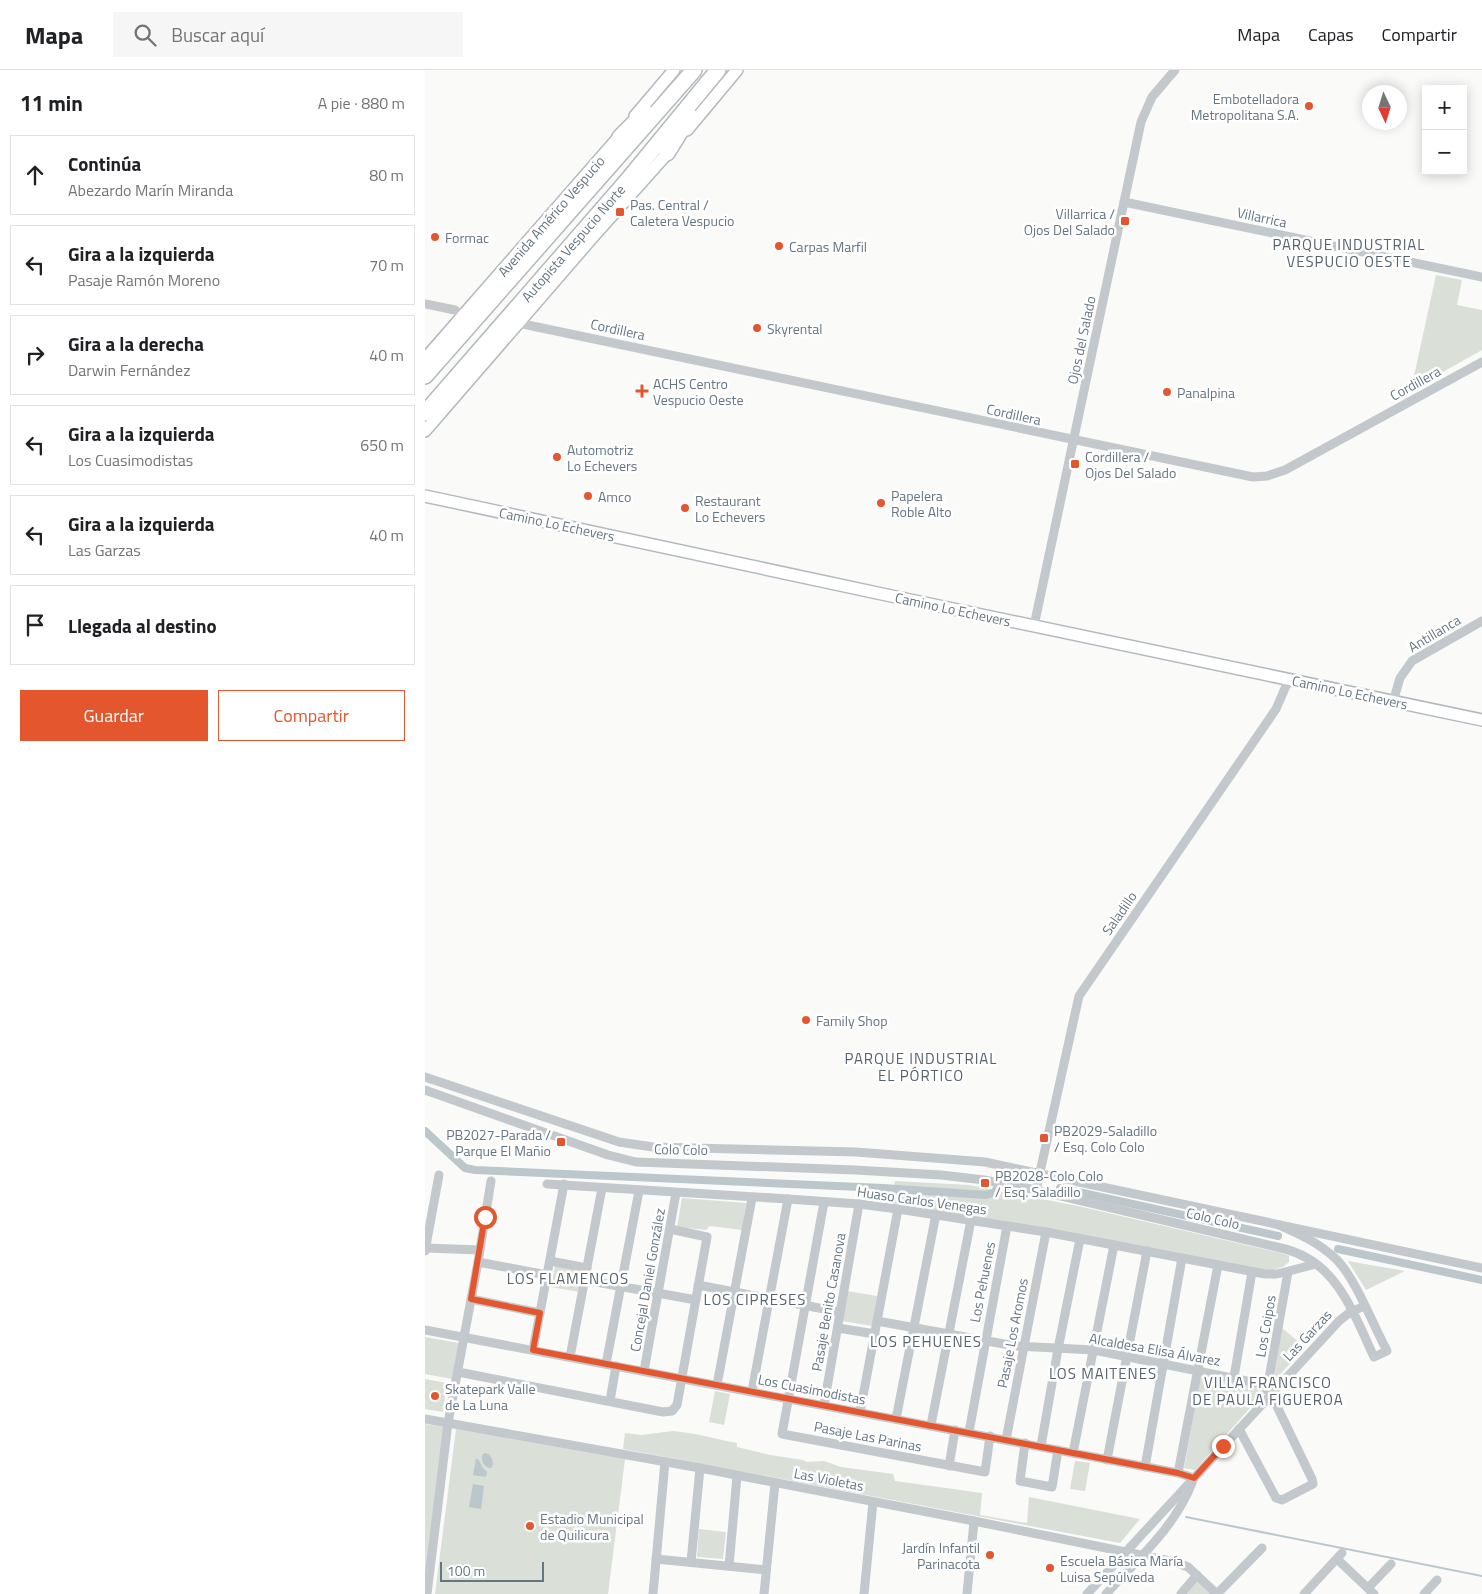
<!DOCTYPE html>
<html lang="es">
<head>
<meta charset="utf-8">
<style>
  body { margin:0; font-family:"Titillium Web",sans-serif; background:#f6f6f6; color:#202124 }
  .controls { position:absolute; right:15px; top:15px; display:grid; overflow:hidden; border-radius:0px; box-shadow:0 2px 12px #0003 }
  .controls button { width:45px; height:45px; display:grid; place-items:center; padding:0; border:0; border-bottom:1px solid #e0e0e0; background:#fff; color:#202124; font:25px sans-serif }
  .compass { position:absolute; left:937px; top:15px; width:45px; height:45px; border-radius:50%; background:#fff; box-shadow:0 2px 12px #0003; rotate:176deg }
  .scale { position:absolute; left:15px; bottom:12px; width:104px; box-sizing:border-box; padding-left:5px; border:2px solid #657683; border-top:0; font-size:14px; line-height:18px; white-space:nowrap; color:#657683; -webkit-text-stroke:4px #fff; paint-order:stroke }
  .stop { position:absolute; width:15px; height:15px; margin:-11px; border:4px solid #e4572e; border-radius:50%; background:#fff }
  .stop.end { background:#e4572e; border-color:#fff; box-shadow:0 1px 5px #0008 }
  .list { margin:0; padding:0; list-style:none }
  h2 { display:flex; justify-content:space-between; align-items:center; height:65px; margin:0; padding:0 20px; font-size:21px }
  h2 small { font-size:16px; font-weight:400; color:#757577 }
  .list li { display:grid; grid-template-columns:32px 1fr auto; gap:15px; align-items:center; box-sizing:border-box; height:80px; margin:0 10px 10px; padding:0 10px; border:1px solid #e0e0e0; border-radius:0px }
  .list b { display:block; font-size:19px; white-space:nowrap }
  .list p { margin:0; font-size:16px; white-space:nowrap; color:#757577 }
  .list em { font-size:16px; font-style:normal; color:#757577 }
  .actions { display:flex; gap:10px; padding:15px 20px }
  .actions a { flex:1; padding:11px 0; border:1px solid #e4572e; border-radius:0px; text-align:center; font-size:18px; color:#e4572e }
  .actions .main { background:#e4572e; color:#fff }
  .icon { flex:none; width:28px; height:28px; fill:none; stroke:currentColor; stroke-width:2; stroke-linecap:round; stroke-linejoin:round }
  .map { position:relative; flex:none; width:1057px; height:1524px; overflow:hidden }
  header { display:flex; align-items:center; gap:30px; box-sizing:border-box; height:70px; padding:0 25px; background:#fff; border-bottom:1px solid #e0e0e0 }
  header strong { font-size:24px }
  nav { display:flex; gap:28px; margin-inline-start:auto; font-size:18px }
  .search { width:350px; height:45px; background:#f6f6f6; display:flex; align-items:center; gap:12px; box-sizing:border-box; padding:0 18px; border-radius:0px; color:#757577; font-size:19px }
  main { display:flex }
  aside { flex:1; background:#fff }
  .map>svg:first-child { display:block }
  .green { fill:#dadfd7 }
  .water { fill:#bbc7cb }
  .lines { fill:none; stroke-linecap:round; stroke-linejoin:round }
  .stream { stroke:#bbc7cb; stroke-width:2 }
  .canal { stroke:#bbc7cb; stroke-width:8 }
  .secondary-casing { stroke:#b3babf; stroke-width:14 }
  .motorway-casing { stroke:#b4b9bd; stroke-width:18 }
  .minor { stroke:#c3c8cc; stroke-width:9 }
  .secondary { stroke:#fff; stroke-width:11 }
  .motorway { stroke:#fff; stroke-width:15 }
  .route { stroke:#e4572e; stroke-width:6 }
  .poi-dot { fill:#e4572e; stroke:#fff; stroke-width:2 }
  .labels { text-anchor:middle; dominant-baseline:central; stroke-width:5; stroke-linejoin:round; paint-order:stroke }
  .poi-label { font-size:14px; fill:#657683; stroke:#fff; text-anchor:start }
  .street-label { font-size:14px; fill:#657683; stroke:#fff }
  .neighbourhood-label { font-size:15px; letter-spacing:1px; fill:#57646e; stroke:#fff }
</style>
</head>
<body>
<header>
<strong>Mapa</strong>
<div class="search"><svg class="icon" aria-label="search" viewBox="0 0 24 24"><circle cx="10" cy="10" r="6"/><path d="M15 15l6 6"/></svg>Buscar aquí</div>
<nav><a>Mapa</a><a>Capas</a><a>Compartir</a></nav>
</header>
<main>
<aside>
<h2>11 min<small>A pie · 880 m</small></h2>
<ul class="list">
<li><svg class="icon" aria-label="ahead" viewBox="0 0 24 24"><path d="M12 20V5M6 11l6-6 6 6"/></svg><div><b>Continúa</b><p>Abezardo Marín Miranda</p></div><em>80 m</em></li>
<li><svg class="icon" aria-label="left" viewBox="0 0 24 24"><path d="M17 20v-9H6M10 6l-5 5 5 5"/></svg><div><b>Gira a la izquierda</b><p>Pasaje Ramón Moreno</p></div><em>70 m</em></li>
<li><svg class="icon" aria-label="right" viewBox="0 0 24 24"><path d="M7 20v-9h11M14 6l5 5-5 5"/></svg><div><b>Gira a la derecha</b><p>Darwin Fernández</p></div><em>40 m</em></li>
<li><svg class="icon" aria-label="left" viewBox="0 0 24 24"><path d="M17 20v-9H6M10 6l-5 5 5 5"/></svg><div><b>Gira a la izquierda</b><p>Los Cuasimodistas</p></div><em>650 m</em></li>
<li><svg class="icon" aria-label="left" viewBox="0 0 24 24"><path d="M17 20v-9H6M10 6l-5 5 5 5"/></svg><div><b>Gira a la izquierda</b><p>Las Garzas</p></div><em>40 m</em></li>
<li><svg class="icon" aria-label="arrive" viewBox="0 0 24 24"><path d="M6 21V4h12l-3 4 3 4H6"/></svg><div><b>Llegada al destino</b></div></li>
</ul>
<div class="actions"><a class="main">Guardar</a><a>Compartir</a></div>
</aside>
<div class="map">
<svg width="1057" height="1524" viewBox="0 0 1057 1524">
  <rect width="100%" height="100%" fill="#fafaf8"/>
  <g class="green">
    <polygon points="1011,205 1037,210 1032,235 1057,240 1057,280 986,320"/>
    <polygon points="470,1111 544,1115 653,1136 856,1183 864,1186 864,1192 858,1197 844,1201 465,1133"/>
    <polygon points="257,1128 321,1133 317,1160 285,1156 281,1160 252,1157"/>
    <polygon points="923,1191 980,1201 941,1220"/>
    <polygon points="130,1196 159,1201 155,1222 126,1217"/>
    <polygon points="422,1221 452,1226 447,1256 417,1251"/>
    <polygon points="857,1258 880,1277 852,1308 849,1308"/>
    <polygon points="0,1267 34,1273 27,1309 0,1304"/>
    <polygon points="779,1307 837,1318 840,1321 770,1400 759,1398 775,1309"/>
    <polygon points="0,1309 22,1313 18,1342 0,1339"/>
    <polygon points="290,1321 305,1324 299,1355 284,1352"/>
    <polygon points="0,1354 20,1357 0,1509"/>
    <polygon points="31,1359 200,1389 183,1524 10,1524"/>
    <path d="M248 1361C271 1363 290 1369 312 1373V1377L345 1385 378 1390 382 1392 399 1391 416 1397 468 1404 470 1411 557 1423 555 1445 602 1453 604 1427 715 1449 695 1473 198 1379 200 1363 216 1365Z"/>
    <polygon points="650,1391 665,1393 660,1421 645,1419"/>
    <polygon points="274,1459 301,1462 298,1489 272,1487"/>
    <polygon points="774,1510 788,1524 762,1524"/>
  </g>
  <g class="water">
    <path d="M59 1383 64 1384 67 1389 68 1395 66 1398C59 1398 57 1392 57 1386Z"/>
    <polygon points="51,1389 53,1389 58,1398 62,1402 61,1407 48,1405"/>
    <polygon points="48,1414 59,1416 56,1439 44,1437"/>
  </g>
  <g class="lines">
    <polyline class="stream" points="761,1447 1057,1506"/>
    <g class="canal">
      <polyline points="0,1061 40,1098 50,1100 458,1118 561,1125 568,1123 572,1119"/>
      <polyline points="581,1109 589,1108 595,1110"/>
      <polyline points="635,1118 853,1166"/>
      <polyline points="913,1179 1057,1210"/>
    </g>
    <defs>
      <g id="secondary">
        <polyline points="210,46 249,0"/>
        <polyline points="262,60 312,0"/>
        <polyline points="0,289 199,61"/>
        <polyline points="0,361 166,169 247,78"/>
        <polyline points="0,426 471,527 1057,650"/>
      </g>
      <g id="motorway">
        <polyline points="195,67 220,42"/>
        <polyline points="242,83 265,46"/>
        <polyline points="0,306 269,0"/>
        <polyline points="0,343 201,112 293,0"/>
      </g>
    </defs>
    <use href="#secondary" class="secondary-casing"/>
    <use href="#motorway" class="motorway-casing"/>
    <g class="minor">
      <polyline points="699,132 1057,207"/>
      <polyline points="0,234 30,240 38,246"/>
      <polyline points="93,253 828,407 842,406 860,400 1057,292"/>
      <polyline points="609,556 716,52 727,27 750,0"/>
      <polyline points="968,632 975,608 987,591 1057,551"/>
      <polyline points="0,1007 194,1072 228,1077 431,1082 560,1092 1057,1198"/>
      <path d="M0 1020 183 1085 211 1092 430 1100 516 1105 559 1110 611 1120 860 1179C868 1181 875 1184 882 1188 917 1207 933 1253 949 1287L962 1281C948 1255 931 1209 911 1189 894 1173 875 1164 854 1155"/>
      <polyline points="122,1114 363,1129 434,1134 473,1139 621,1162 840,1204 852,1204 891,1194"/>
      <polyline points="611,1120 654,926 851,639 864,609"/>
      <polyline points="399,1132 357,1364 560,1402 565,1366"/>
      <polyline points="1,1178 55,1180"/>
      <polyline points="0,1181 14,1105"/>
      <polyline points="125,1191 162,1198"/>
      <polyline points="53,1192 122,1205"/>
      <polyline points="160,1210 271,1230"/>
      <polyline points="273,1215 415,1242"/>
      <polyline points="46,1229 115,1243"/>
      <polyline points="452,1251 590,1276 669,1280 852,1317"/>
      <polyline points="413,1258 450,1264"/>
      <polyline points="0,1260 753,1403 769,1408"/>
      <polyline points="108,1280 139,1114"/>
      <polyline points="145,1287 177,1118"/>
      <polyline points="181,1294 214,1121"/>
      <polyline points="219,1301 251,1123"/>
      <polyline points="33,1302 238,1342 247,1341 252,1335 282,1167 245,1159"/>
      <polyline points="809,1307 827,1202"/>
      <polyline points="843,1314 863,1202"/>
      <polyline points="292,1315 327,1128"/>
      <polyline points="327,1321 363,1129"/>
      <polyline points="185,1331 191,1296"/>
      <polyline points="399,1335 434,1134"/>
      <polyline points="435,1342 473,1139"/>
      <polyline points="0,1349 275,1398 549,1451 750,1492 763,1497 792,1524"/>
      <polyline points="471,1349 511,1144"/>
      <polyline points="506,1355 546,1150"/>
      <polyline points="814,1359 851,1428 857,1430 888,1414 887,1409 846,1324 842,1320"/>
      <polyline points="544,1362 582,1156"/>
      <polyline points="581,1370 621,1162"/>
      <polyline points="600,1373 595,1411 627,1417 633,1380"/>
      <polyline points="616,1376 633,1279 655,1169"/>
      <polyline points="648,1383 689,1175"/>
      <polyline points="682,1390 722,1181"/>
      <polyline points="524,1396 530,1360"/>
      <polyline points="720,1397 757,1188"/>
      <polyline points="753,1403 793,1195"/>
      <polyline points="231,1489 341,1500"/>
      <polyline points="912,1489 949,1524"/>
      <polyline points="266,1492 275,1398"/>
      <polyline points="304,1496 312,1406"/>
      <polyline points="943,1518 966,1494"/>
      <polyline points="2,1524 23,1353 53,1192 66,1111"/>
      <polyline points="228,1524 240,1392"/>
      <polyline points="339,1524 350,1413"/>
      <polyline points="439,1524 448,1432"/>
      <polyline points="542,1524 549,1451"/>
      <polyline points="662,1524 914,1251 924,1243 939,1236"/>
      <path d="M681 1524C712 1490 750 1457 767 1413"/>
      <polyline points="756,1524 772,1505"/>
      <polyline points="792,1524 837,1478"/>
      <polyline points="879,1524 917,1483"/>
      <polyline points="999,1524 1012,1510"/>
    </g>
    <use href="#secondary" class="secondary"/>
    <use href="#motorway" class="motorway"/>
  </g>
  <g class="lines">
    <polyline class="route" points="60,1147 46,1229 115,1243 108,1280 753,1403 769,1408 798,1376"/>
  </g>
  <g class="poi-dot">
    <circle cx="884" cy="36" r="5"/>
    <rect x="190" y="137" width="10" height="10" rx="2.5"/>
    <rect x="695" y="146" width="10" height="10" rx="2.5"/>
    <circle cx="10" cy="167" r="5"/>
    <circle cx="354" cy="176" r="5"/>
    <circle cx="332" cy="258" r="5"/>
    <path d="M214.5 313.5h5v5h5v5h-5v5h-5v-5h-5v-5h5z"/>
    <circle cx="742" cy="322" r="5"/>
    <circle cx="132" cy="387" r="5"/>
    <rect x="645" y="389" width="10" height="10" rx="2.5"/>
    <circle cx="163" cy="426" r="5"/>
    <circle cx="456" cy="433" r="5"/>
    <circle cx="260" cy="438" r="5"/>
    <circle cx="381" cy="950" r="5"/>
    <rect x="614" y="1063" width="10" height="10" rx="2.5"/>
    <rect x="131" y="1067" width="10" height="10" rx="2.5"/>
    <rect x="555" y="1108" width="10" height="10" rx="2.5"/>
    <circle cx="10" cy="1326" r="5"/>
    <circle cx="105" cy="1456" r="5"/>
    <circle cx="565" cy="1485" r="5"/>
    <circle cx="625" cy="1498" r="5"/>
  </g>
  <g class="labels">
    <g class="poi-label">
      <text x="874" y="28" text-anchor="end">Embotelladora<tspan x="874" dy="16">Metropolitana S.A.</tspan></text>
      <text x="205" y="134">Pas. Central /<tspan x="205" dy="16">Caletera Vespucio</tspan></text>
      <text x="690" y="143" text-anchor="end">Villarrica /<tspan x="690" dy="16">Ojos Del Salado</tspan></text>
      <text x="20" y="167">Formac</text>
      <text x="364" y="176">Carpas Marfil</text>
      <text x="342" y="258">Skyrental</text>
      <text x="228" y="313">ACHS Centro<tspan x="228" dy="16">Vespucio Oeste</tspan></text>
      <text x="752" y="322">Panalpina</text>
      <text x="142" y="379">Automotriz<tspan x="142" dy="16">Lo Echevers</tspan></text>
      <text x="660" y="386">Cordillera /<tspan x="660" dy="16">Ojos Del Salado</tspan></text>
      <text x="466" y="425">Papelera<tspan x="466" dy="16">Roble Alto</tspan></text>
      <text x="173" y="426">Amco</text>
      <text x="270" y="430">Restaurant<tspan x="270" dy="16">Lo Echevers</tspan></text>
      <text x="391" y="950">Family Shop</text>
      <text x="629" y="1060">PB2029-Saladillo<tspan x="629" dy="16">/ Esq. Colo Colo</tspan></text>
      <text x="126" y="1064" text-anchor="end">PB2027-Parada /<tspan x="126" dy="16">Parque El Mañio</tspan></text>
      <text x="570" y="1105">PB2028-Colo Colo<tspan x="570" dy="16">/ Esq. Saladillo</tspan></text>
      <text x="20" y="1318">Skatepark Valle<tspan x="20" dy="16">de La Luna</tspan></text>
      <text x="115" y="1448">Estadio Municipal<tspan x="115" dy="16">de Quilicura</tspan></text>
      <text x="555" y="1477" text-anchor="end">Jardín Infantil<tspan x="555" dy="16">Parinacota</tspan></text>
      <text x="635" y="1490">Escuela Básica María<tspan x="635" dy="16">Luisa Sepúlveda</tspan></text>
    </g>
    <g class="street-label">
      <text transform="translate(126 146) rotate(-49)">Avenida Américo Vespucio</text>
      <text transform="translate(837 147) rotate(12)">Villarrica</text>
      <text transform="translate(148 173) rotate(-49)">Autopista Vespucio Norte</text>
      <text transform="translate(193 259) rotate(12)">Cordillera</text>
      <text transform="translate(656 270) rotate(-78)">Ojos del Salado</text>
      <text transform="translate(990 313) rotate(-29)">Cordillera</text>
      <text transform="translate(589 344) rotate(12)">Cordillera</text>
      <text transform="translate(132 454) rotate(12)">Camino Lo Echevers</text>
      <text transform="translate(528 539) rotate(12)">Camino Lo Echevers</text>
      <text transform="translate(1009 563) rotate(-31)">Antillanca</text>
      <text transform="translate(925 622) rotate(12)">Camino Lo Echevers</text>
      <text transform="translate(694 843) rotate(-55)">Saladillo</text>
      <text transform="translate(256 1079) rotate(1)">Colo Colo</text>
      <text transform="translate(497 1130) rotate(8)">Huaso Carlos Venegas</text>
      <text transform="translate(788 1148) rotate(13)">Colo Colo</text>
      <text transform="translate(222 1210) rotate(-80)">Concejal Daniel González</text>
      <text transform="translate(557 1212) rotate(-79)">Los Pehuenes</text>
      <text transform="translate(403 1232) rotate(-80)">Pasaje Benito Casanova</text>
      <text transform="translate(840 1256) rotate(-80)">Los Coipos</text>
      <text transform="translate(587 1263) rotate(-79)">Pasaje Los Aromos</text>
      <text transform="translate(882 1265) rotate(-47)">Las Garzas</text>
      <text transform="translate(730 1279) rotate(10)">Alcaldesa Elisa Álvarez</text>
      <text transform="translate(387 1319) rotate(11)">Los Cuasimodistas</text>
      <text transform="translate(443 1366) rotate(11)">Pasaje Las Parinas</text>
      <text transform="translate(404 1409) rotate(11)">Las Violetas</text>
    </g>
    <g class="neighbourhood-label">
      <text x="924" y="174">PARQUE INDUSTRIAL<tspan x="924" dy="17">VESPUCIO OESTE</tspan></text>
      <text x="496" y="988">PARQUE INDUSTRIAL<tspan x="496" dy="17">EL PÓRTICO</tspan></text>
      <text x="143" y="1208">LOS FLAMENCOS</text>
      <text x="330" y="1229">LOS CIPRESES</text>
      <text x="501" y="1271">LOS PEHUENES</text>
      <text x="678" y="1303">LOS MAITENES</text>
      <text x="843" y="1312">VILLA FRANCISCO<tspan x="843" dy="17">DE PAULA FIGUEROA</tspan></text>
    </g>
  </g>
</svg>
<div class="controls">
<button>+</button>
<button>−</button>
</div>
<svg class="compass" viewBox="-18 -18 36 36"><path d="M0-13l5 13h-10z" fill="#e53935"/><path d="M0 13l5-13h-10z" fill="#757577"/></svg>
<div class="scale">100 m</div>
<div class="stop" style="left:60px;top:1147px"></div>
<div class="stop end" style="left:798px;top:1376px"></div>
</div>
</main>
</body>
</html>
